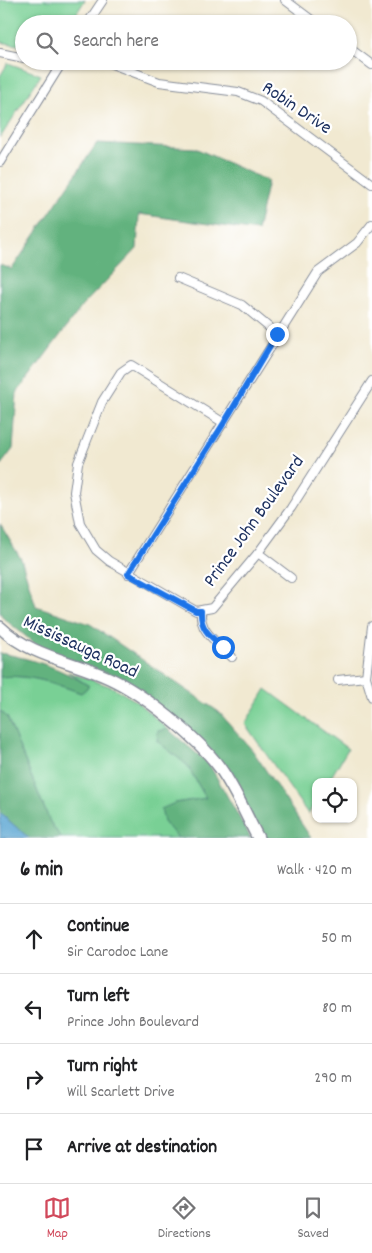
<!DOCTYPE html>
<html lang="en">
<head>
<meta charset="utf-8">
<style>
  body { margin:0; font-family:Dekko,sans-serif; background:#f6f6f6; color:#202124 }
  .controls { position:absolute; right:15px; bottom:15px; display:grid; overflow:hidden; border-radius:10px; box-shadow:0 1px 4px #0004 }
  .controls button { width:45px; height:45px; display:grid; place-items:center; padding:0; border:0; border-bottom:1px solid #e0e0e0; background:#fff; color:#202124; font:25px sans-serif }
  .stop { position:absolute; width:15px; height:15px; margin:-11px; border:4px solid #1a73e8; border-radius:50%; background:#fff }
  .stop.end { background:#1a73e8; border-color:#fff; box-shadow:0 1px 5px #0008 }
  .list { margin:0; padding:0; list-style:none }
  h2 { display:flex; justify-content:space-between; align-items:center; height:65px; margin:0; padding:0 20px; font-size:21px }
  h2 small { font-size:16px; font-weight:400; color:#757577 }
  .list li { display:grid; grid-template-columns:32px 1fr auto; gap:15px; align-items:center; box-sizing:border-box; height:70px; padding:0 20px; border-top:1px solid #e0e0e0 }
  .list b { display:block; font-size:19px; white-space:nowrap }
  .list p { margin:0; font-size:16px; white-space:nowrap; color:#757577 }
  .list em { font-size:16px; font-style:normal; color:#757577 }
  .icon { flex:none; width:28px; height:28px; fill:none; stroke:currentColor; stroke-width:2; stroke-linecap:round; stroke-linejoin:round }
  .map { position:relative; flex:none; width:372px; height:838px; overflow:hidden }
  .search { position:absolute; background:#fff; box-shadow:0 1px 4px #0004; left:15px; right:15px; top:15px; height:55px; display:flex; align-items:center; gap:12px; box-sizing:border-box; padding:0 18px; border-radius:28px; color:#757577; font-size:19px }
  .sheet { height:345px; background:#fff }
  nav { display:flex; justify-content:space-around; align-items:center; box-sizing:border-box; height:70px; border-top:1px solid #e0e0e0; background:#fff; font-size:14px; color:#757577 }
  nav a { display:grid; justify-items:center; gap:2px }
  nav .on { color:#d1495b }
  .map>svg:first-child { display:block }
  .green { fill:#79d095; stroke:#4a807a }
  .forest { fill:#62b27e; stroke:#3e706e }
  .water { fill:#58a4d1; stroke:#3a6a98 }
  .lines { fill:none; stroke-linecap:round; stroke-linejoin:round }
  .minor-casing { stroke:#868c98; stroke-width:10 }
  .secondary-casing { stroke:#868c98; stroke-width:14 }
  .minor { stroke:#fff; stroke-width:8 }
  .secondary { stroke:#fff; stroke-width:11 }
  .route { stroke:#1a73e8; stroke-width:6 }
  .labels { text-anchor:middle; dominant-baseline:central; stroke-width:4.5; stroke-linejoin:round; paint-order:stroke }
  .street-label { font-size:19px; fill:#1b2f5e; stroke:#fff }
</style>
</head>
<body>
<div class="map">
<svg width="372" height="838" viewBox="0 0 372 838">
  <rect width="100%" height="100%" fill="#fff"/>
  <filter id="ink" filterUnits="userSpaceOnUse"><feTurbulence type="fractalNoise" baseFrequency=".02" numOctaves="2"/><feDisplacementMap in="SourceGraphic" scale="10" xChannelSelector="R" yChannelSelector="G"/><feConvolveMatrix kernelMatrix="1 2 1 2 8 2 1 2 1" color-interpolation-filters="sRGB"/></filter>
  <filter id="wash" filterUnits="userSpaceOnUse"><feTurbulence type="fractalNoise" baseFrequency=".0096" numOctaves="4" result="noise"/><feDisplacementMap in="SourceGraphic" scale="20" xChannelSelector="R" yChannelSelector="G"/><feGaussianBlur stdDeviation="1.12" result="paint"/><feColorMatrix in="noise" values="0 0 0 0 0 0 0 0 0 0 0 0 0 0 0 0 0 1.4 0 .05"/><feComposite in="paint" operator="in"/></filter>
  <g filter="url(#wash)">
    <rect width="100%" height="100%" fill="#f1e9d1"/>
    <g class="green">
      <polygon points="0,0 85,0 70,24 24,24 24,46 0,42"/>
      <polygon points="8,63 41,75 0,138 0,76"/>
      <path d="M68 672 112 687 136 701 168 729 158 731V741L187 765 206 798 175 803 164 822 178 838H61L50 822 7 717 0 711V677C29 674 54 683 81 693L89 686Z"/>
      <polygon points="266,689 348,749 328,782 316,782 316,801 308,814 245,724"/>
    </g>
    <g class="forest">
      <polygon points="97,143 195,148 268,181 257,231 139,214 137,249 83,305 17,393 13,449 0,466 0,265 12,269"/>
      <polygon points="0,524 21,559 36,606 90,624 219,712 253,751 311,838 262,838 236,782 201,740 176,719 68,659 34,643 3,618 0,612"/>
      <path d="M0 653C33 659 61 668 89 686L81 693C54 683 29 674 0 677Z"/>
      <polygon points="0,711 7,717 50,822 61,838 29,838 0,813"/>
      <polygon points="168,729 209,764 251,838 178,838 164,822 161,809 175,803 206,798 187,765 157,741 158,731"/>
    </g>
    <polygon class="water" points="0,813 29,838 0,838"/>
  </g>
  <g filter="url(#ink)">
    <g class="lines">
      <defs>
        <g id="minor">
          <polyline points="285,0 317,24"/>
          <polyline points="87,24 103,0"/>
          <polyline points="348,47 372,65"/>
          <polyline points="0,53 24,58"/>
          <polyline points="40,61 61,65"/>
          <polyline points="104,61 159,82 238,92 261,101 372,184"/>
          <polyline points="0,162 63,61"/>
          <polyline points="178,278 242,305 277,334"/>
          <polyline points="224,423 131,365 121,372 102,402 78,463 74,492 80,523 96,550 109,561 196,611 212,608 258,553 291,508 372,381"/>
          <polyline points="258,553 291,578"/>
          <polyline points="128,574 318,272 357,243 372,224"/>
          <path d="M201 611C199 633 218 642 232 657"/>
          <polyline points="372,626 366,677 372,697"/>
          <polyline points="338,680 366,677"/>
        </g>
        <path id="secondary" d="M0 627C30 656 72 661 109 678 144 694 197 737 220 768 235 789 246 815 258 838"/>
      </defs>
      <use href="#minor" class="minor-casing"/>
      <use href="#secondary" class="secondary-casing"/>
      <use href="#minor" class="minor"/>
      <use href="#secondary" class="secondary"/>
    </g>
  </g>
  <g class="lines" filter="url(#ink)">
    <path class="route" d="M223 647C210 636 200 629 201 611H196L128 574 224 423 277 334"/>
  </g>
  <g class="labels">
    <g class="street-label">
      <text transform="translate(296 109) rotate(34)">Robin Drive</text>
      <text transform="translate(255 522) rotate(-54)">Prince John Boulevard</text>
      <text transform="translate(80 648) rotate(25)">Mississauga Road</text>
    </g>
  </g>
</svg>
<div class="controls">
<button><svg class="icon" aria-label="locate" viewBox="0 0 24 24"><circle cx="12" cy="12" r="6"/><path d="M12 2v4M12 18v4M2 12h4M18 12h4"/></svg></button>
</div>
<div class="stop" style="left:223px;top:647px"></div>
<div class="stop end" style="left:277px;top:334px"></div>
<div class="search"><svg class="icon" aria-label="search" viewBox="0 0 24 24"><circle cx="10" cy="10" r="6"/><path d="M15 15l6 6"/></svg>Search here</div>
</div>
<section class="sheet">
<h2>6 min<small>Walk · 420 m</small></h2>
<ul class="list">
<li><svg class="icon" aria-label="ahead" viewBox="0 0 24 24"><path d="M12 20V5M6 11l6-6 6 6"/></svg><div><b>Continue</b><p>Sir Carodoc Lane</p></div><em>50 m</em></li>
<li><svg class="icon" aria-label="left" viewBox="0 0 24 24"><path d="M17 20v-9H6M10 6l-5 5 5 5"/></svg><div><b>Turn left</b><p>Prince John Boulevard</p></div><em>80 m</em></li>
<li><svg class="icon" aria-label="right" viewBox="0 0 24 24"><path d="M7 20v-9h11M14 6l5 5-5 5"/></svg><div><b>Turn right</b><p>Will Scarlett Drive</p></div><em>290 m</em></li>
<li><svg class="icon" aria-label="arrive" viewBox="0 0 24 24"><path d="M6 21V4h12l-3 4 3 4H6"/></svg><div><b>Arrive at destination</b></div></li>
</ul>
</section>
<nav>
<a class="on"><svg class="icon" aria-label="map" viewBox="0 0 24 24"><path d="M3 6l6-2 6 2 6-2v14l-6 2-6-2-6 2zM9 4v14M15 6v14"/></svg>Map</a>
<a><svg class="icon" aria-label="directions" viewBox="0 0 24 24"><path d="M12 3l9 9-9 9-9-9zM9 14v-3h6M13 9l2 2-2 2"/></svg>Directions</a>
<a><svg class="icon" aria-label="saved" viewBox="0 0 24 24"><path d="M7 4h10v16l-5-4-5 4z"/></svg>Saved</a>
</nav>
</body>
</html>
